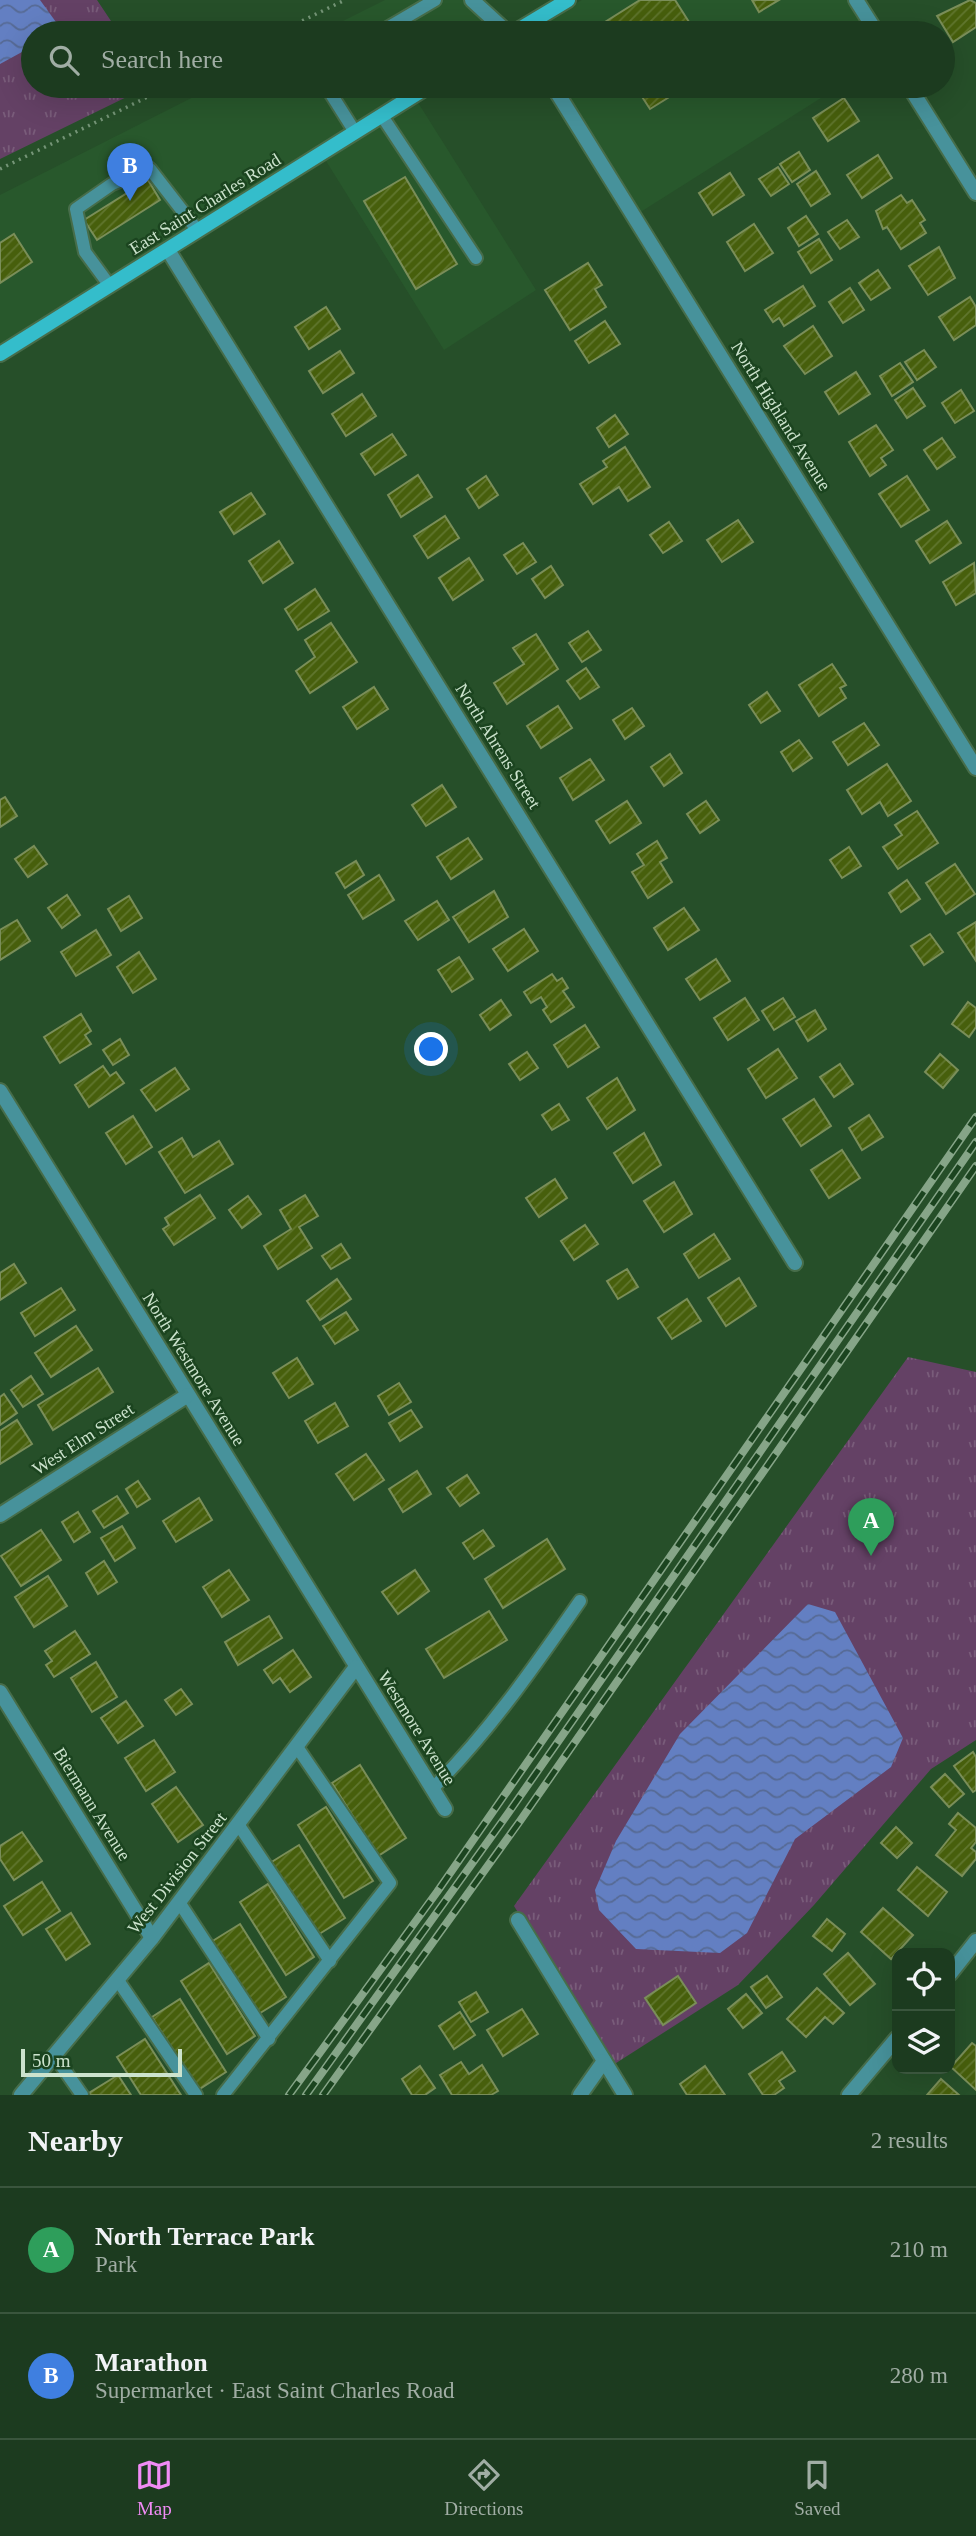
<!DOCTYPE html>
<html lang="en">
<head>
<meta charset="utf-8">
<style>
  body { margin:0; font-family:"Times New Roman",serif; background:#29462c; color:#f1f3f6 }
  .controls { position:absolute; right:21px; bottom:21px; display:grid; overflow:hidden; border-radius:14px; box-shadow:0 7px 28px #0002 }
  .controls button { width:63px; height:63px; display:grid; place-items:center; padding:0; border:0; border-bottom:2px solid #3a553d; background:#1c3b1f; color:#f1f3f6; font:35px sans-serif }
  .scale { position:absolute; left:21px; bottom:18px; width:161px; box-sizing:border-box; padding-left:7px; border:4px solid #cce3cd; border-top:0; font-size:19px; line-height:24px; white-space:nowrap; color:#cce3cd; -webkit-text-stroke:5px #1b441f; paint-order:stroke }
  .you { position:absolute; left:432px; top:1050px; width:24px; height:24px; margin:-18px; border:5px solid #fff; border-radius:50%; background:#1a73e8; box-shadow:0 0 0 10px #1a73e833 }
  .badge { display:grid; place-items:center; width:46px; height:46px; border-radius:50%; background:#f08bf5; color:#fff; font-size:23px; font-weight:700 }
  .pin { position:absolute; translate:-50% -58px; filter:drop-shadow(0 2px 4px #0008) }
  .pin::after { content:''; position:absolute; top:37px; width:24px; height:21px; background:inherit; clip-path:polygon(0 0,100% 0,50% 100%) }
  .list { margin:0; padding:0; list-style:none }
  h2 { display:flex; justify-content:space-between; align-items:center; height:91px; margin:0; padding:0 28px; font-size:30px }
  h2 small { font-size:23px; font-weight:400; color:#a0ada4 }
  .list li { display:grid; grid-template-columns:46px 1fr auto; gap:21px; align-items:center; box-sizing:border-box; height:126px; padding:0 28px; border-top:2px solid #3a553d }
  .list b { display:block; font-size:26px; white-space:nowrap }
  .list p { margin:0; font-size:23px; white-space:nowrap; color:#a0ada4 }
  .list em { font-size:23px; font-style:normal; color:#a0ada4 }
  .icon { flex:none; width:38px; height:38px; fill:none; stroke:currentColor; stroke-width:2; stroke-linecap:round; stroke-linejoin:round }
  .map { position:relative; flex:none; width:976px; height:2095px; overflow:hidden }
  .search { position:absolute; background:#1c3b1f; box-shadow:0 7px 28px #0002; left:21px; right:21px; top:21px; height:77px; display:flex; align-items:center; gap:18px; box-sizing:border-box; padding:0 24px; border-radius:38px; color:#a0ada4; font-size:26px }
  .sheet { height:343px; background:#1c3b1f }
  nav { display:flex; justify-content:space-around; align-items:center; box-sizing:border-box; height:98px; border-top:2px solid #3a553d; background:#1c3b1f; font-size:19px; color:#a0ada4 }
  nav a { display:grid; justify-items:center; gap:4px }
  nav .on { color:#f08bf5 }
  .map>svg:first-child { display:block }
  .built { fill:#28582c }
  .park { fill:url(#park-tufts) }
  .water { fill:url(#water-waves) }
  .building { fill:url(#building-hatch); stroke:#7a8e59; stroke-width:2 }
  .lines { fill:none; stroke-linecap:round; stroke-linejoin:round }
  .service-casing { stroke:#476d4a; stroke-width:16 }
  .minor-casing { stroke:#476d4a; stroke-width:18 }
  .secondary-casing { stroke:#476d4a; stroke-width:18 }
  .path { stroke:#759577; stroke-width:3.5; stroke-dasharray:2 5; stroke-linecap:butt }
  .service { stroke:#47929b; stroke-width:12 }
  .minor { stroke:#47929b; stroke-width:14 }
  .secondary { stroke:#34bdcb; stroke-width:14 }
  .rail-casing { stroke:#86a588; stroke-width:8 }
  .rail { stroke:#1b441f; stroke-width:5; stroke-dasharray:16; stroke-linecap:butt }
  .labels { text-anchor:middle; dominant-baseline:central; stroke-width:5; stroke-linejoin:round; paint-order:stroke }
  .street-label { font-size:18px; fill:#cce3cd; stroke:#1b441f }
</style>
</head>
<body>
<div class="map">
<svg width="976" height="2095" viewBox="0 0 976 2095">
  <defs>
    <pattern id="park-tufts" width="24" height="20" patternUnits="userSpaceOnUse" patternTransform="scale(1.75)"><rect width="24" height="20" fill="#644165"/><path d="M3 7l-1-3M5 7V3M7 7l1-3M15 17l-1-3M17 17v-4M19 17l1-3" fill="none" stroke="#795c7a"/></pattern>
    <pattern id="water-waves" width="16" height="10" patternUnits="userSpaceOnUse" patternTransform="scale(1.75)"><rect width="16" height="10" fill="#637fc2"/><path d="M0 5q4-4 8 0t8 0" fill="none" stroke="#566a94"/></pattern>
    <pattern id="building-hatch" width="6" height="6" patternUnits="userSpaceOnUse" patternTransform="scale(1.75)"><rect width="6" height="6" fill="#475f0c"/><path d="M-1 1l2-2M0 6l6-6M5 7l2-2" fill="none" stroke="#60762e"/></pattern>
  </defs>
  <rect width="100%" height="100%" fill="#264f29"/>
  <g class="built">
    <polygon points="385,0 464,0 493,33 319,33"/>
    <polygon points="582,0 850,0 871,33 525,32"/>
    <polygon points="215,86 414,86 0,345 0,195"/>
    <polygon points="559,86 840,86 639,213"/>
    <polygon points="417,101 536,290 444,350 326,161"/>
  </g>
  <g class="park">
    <polygon points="0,0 97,0 119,33 33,33 33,86 149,86 0,159"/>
    <polygon points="908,1357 976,1372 976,1740 931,1769 814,1905 738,1985 613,2065 514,1906"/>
  </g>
  <g class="water">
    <polygon points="0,0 40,0 61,29 54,33 33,33 33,46 0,64"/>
    <polygon points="808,1604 835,1612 903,1738 891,1767 795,1839 747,1933 720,1953 636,1949 599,1910 595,1890 616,1841 680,1734"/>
  </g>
  <g class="building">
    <polygon points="640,0 675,0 696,33 601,33 597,27"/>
    <polygon points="752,0 779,0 759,12"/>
    <polygon points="970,0 976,3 976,27 953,42 937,16"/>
    <polygon points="635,86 687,86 650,109"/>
    <polygon points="844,98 859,121 828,141 813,118"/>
    <polygon points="799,152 810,170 792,182 780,164"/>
    <polygon points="878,155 892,178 862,198 847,175"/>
    <polygon points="778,167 789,184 771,196 759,179"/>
    <polygon points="816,171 830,194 811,206 797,184"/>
    <polygon points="730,173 744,195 713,215 699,193"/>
    <polygon points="405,177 457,264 416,289 364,201"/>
    <polygon points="148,180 160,200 97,240 84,220"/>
    <polygon points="901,195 907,203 912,200 925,220 920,223 926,233 901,249 887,227 883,229 876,211"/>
    <polygon points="806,216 818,234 799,246 788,228"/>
    <polygon points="847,220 859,237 840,249 828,232"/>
    <polygon points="754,224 773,253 745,271 727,242"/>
    <polygon points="14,234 32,262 0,283 0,243"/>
    <polygon points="819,239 832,260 811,273 798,252"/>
    <polygon points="939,247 955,278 928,295 909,266"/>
    <polygon points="588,263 602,285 595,289 606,307 570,330 545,290"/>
    <polygon points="878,270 890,288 871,300 859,283"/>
    <polygon points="803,286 815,306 784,326 779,318 773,322 765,310"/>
    <polygon points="850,288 864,310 843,323 829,302"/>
    <polygon points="970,297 976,307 976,325 954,340 939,317"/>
    <polygon points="326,307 340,329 309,349 295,327"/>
    <polygon points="605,321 620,344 589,363 575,341"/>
    <polygon points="813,326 832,356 805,374 784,346"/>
    <polygon points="924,350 936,367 917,380 905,362"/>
    <polygon points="340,351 354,373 323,393 309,371"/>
    <polygon points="900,363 913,382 892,396 880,376"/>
    <polygon points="856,372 870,394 839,414 825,392"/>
    <polygon points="913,388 925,406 907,418 895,400"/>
    <polygon points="961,390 974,411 955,423 942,403"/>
    <polygon points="362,394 376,416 346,436 332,414"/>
    <polygon points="615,415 628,434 609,447 597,428"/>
    <polygon points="876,425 893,450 881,458 886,465 870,476 849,442"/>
    <polygon points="392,434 406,455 375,475 361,454"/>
    <polygon points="942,438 955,457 937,469 924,450"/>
    <polygon points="625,447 650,487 628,501 619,487 593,504 580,484 607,467 603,461"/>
    <polygon points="418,475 432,497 401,517 388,495"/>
    <polygon points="486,476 498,495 479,508 467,489"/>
    <polygon points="907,476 929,510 901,527 879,494"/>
    <polygon points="251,493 265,514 234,534 220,512"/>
    <polygon points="445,516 459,538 428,558 414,536"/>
    <polygon points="738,520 753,542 722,562 707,540"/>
    <polygon points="947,521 961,543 930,563 916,541"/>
    <polygon points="669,522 682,541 663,553 650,535"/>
    <polygon points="279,541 293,563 263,583 249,561"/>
    <polygon points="523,543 536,562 517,574 504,555"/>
    <polygon points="469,558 483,580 453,600 439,578"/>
    <polygon points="974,563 976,593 956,605 943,582"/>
    <polygon points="551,566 563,585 545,598 532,579"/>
    <polygon points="315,589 329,611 298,630 285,609"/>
    <polygon points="331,623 357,662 310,693 296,671 315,657 305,640"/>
    <polygon points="588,631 601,650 582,662 569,643"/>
    <polygon points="536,634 558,669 507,704 494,683 524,664 513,648"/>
    <polygon points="832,664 846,685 840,688 846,698 819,716 799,685"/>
    <polygon points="586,668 599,687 580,699 567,681"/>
    <polygon points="374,687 388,709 357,729 343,707"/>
    <polygon points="767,692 780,711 761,723 749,705"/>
    <polygon points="558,706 572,728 541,748 527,726"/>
    <polygon points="632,708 644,726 625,739 613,720"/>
    <polygon points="864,723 879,745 848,765 833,742"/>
    <polygon points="799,740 812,758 793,771 781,752"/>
    <polygon points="670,754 682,773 664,786 651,767"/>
    <polygon points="590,759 604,780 573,800 560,778"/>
    <polygon points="887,764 911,801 888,816 880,802 862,814 847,790"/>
    <polygon points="442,785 456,807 426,826 412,805"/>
    <polygon points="5,797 17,816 0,827 0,800"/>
    <polygon points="627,801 641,823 610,843 596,821"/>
    <polygon points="706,801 719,820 700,833 687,814"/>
    <polygon points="917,811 938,843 898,869 883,847 902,835 895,825"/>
    <polygon points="468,838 482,859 451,879 437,857"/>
    <polygon points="657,841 667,858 660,862 672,882 648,898 632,872 644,865 637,854"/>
    <polygon points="34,846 47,864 28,877 15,859"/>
    <polygon points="849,847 861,866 842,878 830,860"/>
    <polygon points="356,861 364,875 345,888 336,873"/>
    <polygon points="955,864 975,894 946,914 926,883"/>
    <polygon points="379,875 394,900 363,919 348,895"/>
    <polygon points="907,880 920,899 901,912 889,893"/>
    <polygon points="494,891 508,917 469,942 453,917"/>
    <polygon points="67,895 80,915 62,928 48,908"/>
    <polygon points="129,896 142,918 121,931 108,909"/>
    <polygon points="437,901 449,920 418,940 405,921"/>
    <polygon points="684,908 699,930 668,950 654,928"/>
    <polygon points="17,920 30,941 0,960 0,930"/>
    <polygon points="976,922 976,961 958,933"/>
    <polygon points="524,929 538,951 508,971 493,949"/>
    <polygon points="96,930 111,955 76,976 61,952"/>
    <polygon points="930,934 943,952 924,965 911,946"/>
    <polygon points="139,952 156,979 133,993 117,967"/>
    <polygon points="459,957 473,979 452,992 438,970"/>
    <polygon points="716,959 730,981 700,1000 686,979"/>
    <polygon points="552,974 557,981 562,978 568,988 563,991 574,1007 551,1022 543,1010 547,1007 541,997 531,1003 524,992"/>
    <polygon points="745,998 759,1020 728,1040 714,1018"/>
    <polygon points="783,998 795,1017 774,1030 762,1011"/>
    <polygon points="501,1000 511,1015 490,1030 480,1015"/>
    <polygon points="968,1002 976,1008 976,1027 969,1037 952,1024"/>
    <polygon points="815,1010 826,1029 808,1041 796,1021"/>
    <polygon points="81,1014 91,1031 85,1035 91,1044 60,1063 44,1037"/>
    <polygon points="585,1025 599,1047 568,1067 554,1045"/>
    <polygon points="120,1039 129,1055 113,1065 103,1050"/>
    <polygon points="778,1049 797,1078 766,1098 748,1069"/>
    <polygon points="527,1052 538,1068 520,1080 509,1064"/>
    <polygon points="940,1054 958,1070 943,1088 925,1072"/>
    <polygon points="840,1064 853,1084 834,1097 820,1077"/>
    <polygon points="103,1066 110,1076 116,1072 124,1083 89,1107 75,1085"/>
    <polygon points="175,1068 189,1089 156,1111 141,1090"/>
    <polygon points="617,1078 635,1110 607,1129 587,1098"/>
    <polygon points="814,1099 831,1126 801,1146 783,1119"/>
    <polygon points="559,1104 569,1120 552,1130 542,1115"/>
    <polygon points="869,1115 883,1137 862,1150 849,1128"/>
    <polygon points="133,1116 152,1147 126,1164 106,1133"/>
    <polygon points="644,1133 661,1165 633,1183 614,1153"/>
    <polygon points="182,1138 193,1157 219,1141 233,1164 185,1193 159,1152"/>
    <polygon points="842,1150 860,1178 829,1198 811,1170"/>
    <polygon points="555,1179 567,1198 539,1217 526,1198"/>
    <polygon points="674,1182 692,1214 664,1232 644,1201"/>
    <polygon points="200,1195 215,1218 174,1245 163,1229 169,1225 165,1218"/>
    <polygon points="305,1195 318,1216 299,1227 312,1248 278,1269 264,1246 291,1229 280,1210"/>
    <polygon points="248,1196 261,1214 242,1228 229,1210"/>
    <polygon points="585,1225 598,1244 574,1260 561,1241"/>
    <polygon points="714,1234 730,1259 699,1278 684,1254"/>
    <polygon points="341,1244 350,1258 331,1269 322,1256"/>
    <polygon points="14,1264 26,1283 0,1300 0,1273"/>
    <polygon points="627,1269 638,1287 618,1299 607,1281"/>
    <polygon points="739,1278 756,1306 726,1326 708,1298"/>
    <polygon points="337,1279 351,1299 320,1320 307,1301"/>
    <polygon points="61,1288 75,1310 35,1336 21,1313"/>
    <polygon points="687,1299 701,1321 672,1339 658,1318"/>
    <polygon points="346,1312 358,1330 335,1344 323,1326"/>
    <polygon points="76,1326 92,1350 51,1377 35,1353"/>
    <polygon points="297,1358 313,1384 289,1398 273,1373"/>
    <polygon points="98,1368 113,1392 53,1430 38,1405"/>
    <polygon points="31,1376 43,1394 23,1407 11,1390"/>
    <polygon points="399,1383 411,1402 389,1415 378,1396"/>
    <polygon points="4,1394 17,1413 0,1425 0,1397"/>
    <polygon points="335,1403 348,1426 318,1443 305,1421"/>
    <polygon points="411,1410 422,1427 400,1441 389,1423"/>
    <polygon points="17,1420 32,1444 0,1464 0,1431"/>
    <polygon points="366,1454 384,1480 354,1500 336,1474"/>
    <polygon points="417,1471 431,1494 403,1512 389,1489"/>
    <polygon points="467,1475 479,1493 460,1506 447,1488"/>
    <polygon points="138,1481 150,1499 137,1507 126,1489"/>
    <polygon points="117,1496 128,1513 104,1528 93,1511"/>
    <polygon points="199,1498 212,1520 176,1542 163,1521"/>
    <polygon points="78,1512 90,1532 74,1542 62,1522"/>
    <polygon points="122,1526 135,1548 115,1561 101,1538"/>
    <polygon points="41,1530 61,1560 21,1586 1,1556"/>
    <polygon points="483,1530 494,1546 474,1559 463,1543"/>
    <polygon points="547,1539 565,1569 503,1608 485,1579"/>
    <polygon points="104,1561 117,1582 98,1594 86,1573"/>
    <polygon points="229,1570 249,1600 222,1617 203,1587"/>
    <polygon points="415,1570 429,1591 398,1614 382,1592"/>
    <polygon points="48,1576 67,1606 34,1627 15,1597"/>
    <polygon points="489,1611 507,1640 444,1678 426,1649"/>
    <polygon points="269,1616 282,1638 238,1665 225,1642"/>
    <polygon points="75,1631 90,1654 54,1677 46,1665 52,1661 45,1651"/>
    <polygon points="293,1650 311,1677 290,1692 280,1678 273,1683 264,1670"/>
    <polygon points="96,1662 117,1697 92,1712 71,1678"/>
    <polygon points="181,1689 192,1704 176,1715 165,1700"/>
    <polygon points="126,1701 143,1726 118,1743 101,1718"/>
    <polygon points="154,1740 175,1772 146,1791 125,1758"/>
    <polygon points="973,1752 976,1757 976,1790 973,1792 954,1766"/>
    <polygon points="360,1765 406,1838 378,1856 332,1783"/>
    <polygon points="945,1774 964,1794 949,1807 931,1787"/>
    <polygon points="176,1787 203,1825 178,1842 152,1804"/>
    <polygon points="326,1807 373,1881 344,1898 298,1825"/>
    <polygon points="958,1813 976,1828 976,1842 971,1848 976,1852 976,1859 962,1876 936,1855 956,1830 949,1824"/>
    <polygon points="896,1827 912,1843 897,1858 881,1843"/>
    <polygon points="22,1832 42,1861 14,1880 0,1859 0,1846"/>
    <polygon points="299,1845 345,1918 316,1936 270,1863"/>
    <polygon points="917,1867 947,1892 928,1916 898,1890"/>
    <polygon points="42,1882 60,1911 23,1935 4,1906"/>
    <polygon points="268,1884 314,1957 286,1975 240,1902"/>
    <polygon points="883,1908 913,1935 891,1959 861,1932"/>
    <polygon points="71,1913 90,1944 66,1960 46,1929"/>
    <polygon points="827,1919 845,1934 832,1951 813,1936"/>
    <polygon points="240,1924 286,1997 257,2015 211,1942"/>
    <polygon points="848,1953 875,1984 850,2005 824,1974"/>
    <polygon points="209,1963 255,2036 227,2054 181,1981"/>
    <polygon points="678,1976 696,2003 663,2025 645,1998"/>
    <polygon points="767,1976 782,1997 766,2008 751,1987"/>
    <polygon points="817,1988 844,2013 833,2024 825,2017 806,2037 787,2019"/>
    <polygon points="476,1992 488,2012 471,2022 459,2002"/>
    <polygon points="746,1994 762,2013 743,2028 728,2009"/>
    <polygon points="180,1999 226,2072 198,2090 152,2017"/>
    <polygon points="522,2009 538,2034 503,2056 487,2030"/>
    <polygon points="460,2012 475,2035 454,2049 439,2026"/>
    <polygon points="145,2039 181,2095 141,2095 117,2057"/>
    <polygon points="972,2043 976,2046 976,2090 951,2067"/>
    <polygon points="782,2052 795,2071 779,2081 784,2088 774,2095 763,2095 749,2074"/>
    <polygon points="461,2062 469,2074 482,2065 498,2091 491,2095 452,2095 440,2075"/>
    <polygon points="420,2066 435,2088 425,2095 412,2095 402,2079"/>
    <polygon points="705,2066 725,2095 687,2095 680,2084"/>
    <polygon points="118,2075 131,2095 91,2095 89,2093"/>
    <polygon points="941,2079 959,2095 927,2095"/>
  </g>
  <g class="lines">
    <defs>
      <g id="service">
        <polyline points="379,33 435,0"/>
        <polyline points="272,86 273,86"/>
        <polyline points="326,86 355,132"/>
        <polyline points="382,116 476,258"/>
        <polyline points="110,286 85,252 76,209 112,184 150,169 198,231"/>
        <path d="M433 1788C490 1731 534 1667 580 1601"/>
        <polyline points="238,1824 330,1961"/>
        <polyline points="179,1902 269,2039"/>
        <polyline points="117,1979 196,2095"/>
        <polyline points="54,2055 82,2095"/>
        <polyline points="223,2095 390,1883 297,1747"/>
      </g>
      <g id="minor">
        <polyline points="472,0 508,33"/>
        <polyline points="856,0 877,33"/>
        <polyline points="553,86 976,768"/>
        <polyline points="909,86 976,193"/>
        <polyline points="168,250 795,1263"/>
        <polyline points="0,1091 445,1809"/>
        <polyline points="0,1515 188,1395"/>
        <polyline points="0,1692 152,1938"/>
        <polyline points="518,1920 625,2095"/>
        <polyline points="950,1974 976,1941"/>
        <polyline points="21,2095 152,1938 356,1667"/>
        <polyline points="580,2095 604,2061"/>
        <polyline points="849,2095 897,2038"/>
      </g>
      <g id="secondary">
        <polyline points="513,33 568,0"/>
        <polyline points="0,354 429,86"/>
      </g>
    </defs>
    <use href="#service" class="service-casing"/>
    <use href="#minor" class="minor-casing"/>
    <use href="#secondary" class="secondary-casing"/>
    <g class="path">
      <polyline points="277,33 345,0"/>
      <polyline points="0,169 170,86"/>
    </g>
    <use href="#service" class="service"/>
    <use href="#minor" class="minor"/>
    <use href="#secondary" class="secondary"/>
    <defs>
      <g id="rail">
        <polyline points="289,2095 437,1892 976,1117"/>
        <polyline points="306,2095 509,1812 976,1142"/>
        <polyline points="323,2095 520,1821 976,1166"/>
      </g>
    </defs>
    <use href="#rail" class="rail-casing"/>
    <use href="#rail" class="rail"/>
  </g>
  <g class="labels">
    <g class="street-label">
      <text transform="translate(205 204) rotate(-32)">East Saint Charles Road</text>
      <text transform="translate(781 416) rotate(58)">North Highland Avenue</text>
      <text transform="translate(498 746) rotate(58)">North Ahrens Street</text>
      <text transform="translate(194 1369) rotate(58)">North Westmore Avenue</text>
      <text transform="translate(83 1439) rotate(-33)">West Elm Street</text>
      <text transform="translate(417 1728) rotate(58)">Westmore Avenue</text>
      <text transform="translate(92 1804) rotate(58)">Biermann Avenue</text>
      <text transform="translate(177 1873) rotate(-52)">West Division Street</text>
    </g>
  </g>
</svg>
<div class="controls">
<button><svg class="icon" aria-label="locate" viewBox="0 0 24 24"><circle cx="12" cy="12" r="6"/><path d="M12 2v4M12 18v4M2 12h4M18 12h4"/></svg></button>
<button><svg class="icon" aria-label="layers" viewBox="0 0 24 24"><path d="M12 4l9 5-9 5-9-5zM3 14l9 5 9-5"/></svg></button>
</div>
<div class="scale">50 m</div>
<div class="you"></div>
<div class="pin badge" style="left:871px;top:1556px;background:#2e9e5b">A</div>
<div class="pin badge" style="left:130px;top:201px;background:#3f7fe0">B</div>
<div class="search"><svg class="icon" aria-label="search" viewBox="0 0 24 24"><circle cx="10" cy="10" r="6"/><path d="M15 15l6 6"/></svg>Search here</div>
</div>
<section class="sheet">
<h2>Nearby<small>2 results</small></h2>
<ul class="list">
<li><span class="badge" style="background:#2e9e5b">A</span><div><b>North Terrace Park</b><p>Park</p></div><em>210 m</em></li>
<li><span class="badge" style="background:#3f7fe0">B</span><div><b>Marathon</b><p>Supermarket · East Saint Charles Road</p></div><em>280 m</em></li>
</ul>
</section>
<nav>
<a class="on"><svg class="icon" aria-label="map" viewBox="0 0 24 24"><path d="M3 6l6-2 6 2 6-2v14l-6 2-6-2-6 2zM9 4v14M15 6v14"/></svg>Map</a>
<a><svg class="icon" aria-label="directions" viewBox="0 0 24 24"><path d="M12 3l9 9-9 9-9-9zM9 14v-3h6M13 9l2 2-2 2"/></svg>Directions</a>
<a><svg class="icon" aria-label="saved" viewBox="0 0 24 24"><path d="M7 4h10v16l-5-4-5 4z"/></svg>Saved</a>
</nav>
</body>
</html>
